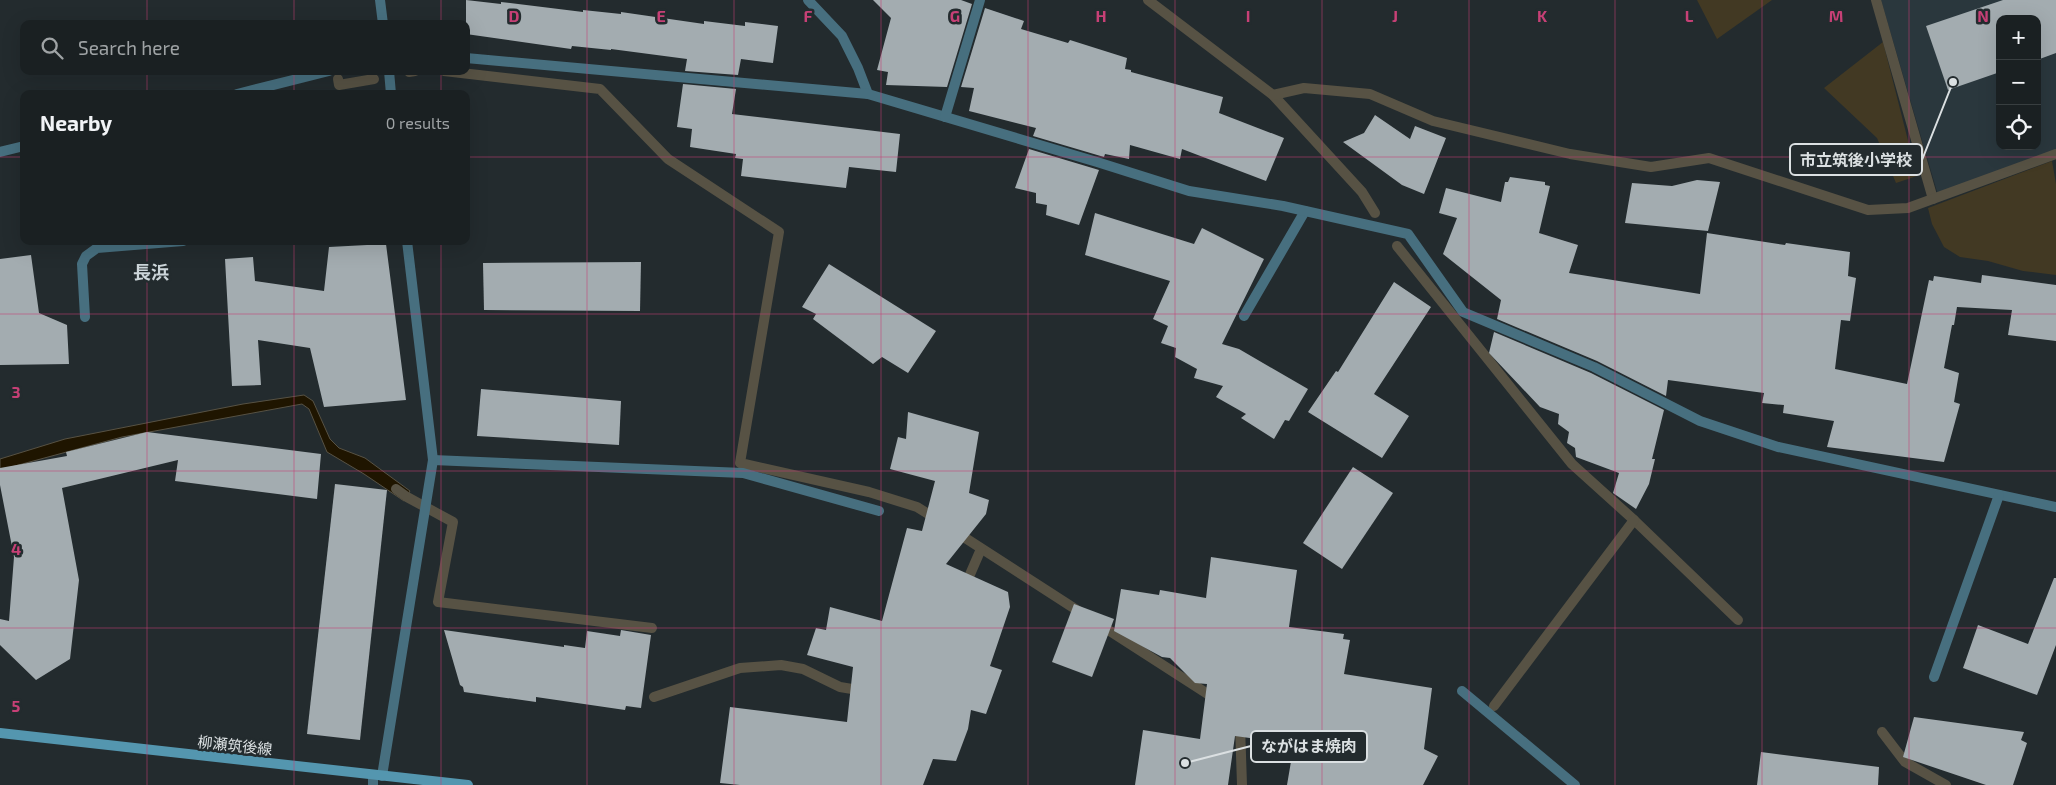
<!DOCTYPE html>
<html lang="en">
<head>
<meta charset="utf-8">
<style>
  body { margin:0; font-family:"Exo 2","Noto Sans JP",sans-serif; background:#23282a; color:#f1f3f6 }
  .controls { position:absolute; right:15px; top:15px; display:grid; overflow:hidden; border-radius:10px; box-shadow:0 5px 20px #0002 }
  .controls button { width:45px; height:45px; display:grid; place-items:center; padding:0; border:0; border-bottom:1px solid #383e40; background:#1a2022; color:#f1f3f6; font:25px sans-serif }
  .list { margin:0; padding:0; list-style:none }
  h2 { display:flex; justify-content:space-between; align-items:center; height:65px; margin:0; padding:0 20px; font-size:21px }
  h2 small { font-size:16px; font-weight:400; color:#9fa3a5 }
  .icon { flex:none; width:28px; height:28px; fill:none; stroke:currentColor; stroke-width:2; stroke-linecap:round; stroke-linejoin:round }
  .map { position:relative; flex:none; width:2056px; height:785px; overflow:hidden }
  .search { position:absolute; background:#1a2022; box-shadow:0 5px 20px #0002; left:20px; top:20px; width:450px; height:55px; display:flex; align-items:center; gap:12px; box-sizing:border-box; padding:0 18px; border-radius:10px; color:#9fa3a5; font-size:19px }
  .panel { position:absolute; background:#1a2022; box-shadow:0 5px 20px #0002; left:20px; top:90px; width:450px; height:155px; border-radius:10px }
  .map>svg:first-child { display:block }
  .built { fill:#2a373d; fill-rule:evenodd }
  .green { fill:#423923 }
  .water { fill:#1f1500; stroke:#575244 }
  .lines { fill:none; stroke-linecap:round; stroke-linejoin:round }
  .stream { stroke:#575244; stroke-width:10 }
  .building { fill:#a3acb0 }
  .service { stroke:#476f7f; stroke-width:10 }
  .minor { stroke:#476f7f; stroke-width:10 }
  .secondary { stroke:#5496af; stroke-width:10 }
  .grid { fill:none; stroke:#c74076; stroke-width:1; stroke-opacity:0.55 }
  .labels { text-anchor:middle; dominant-baseline:central; stroke-width:5; stroke-linejoin:round; paint-order:stroke }
  .street-label { font-size:15px; fill:#dbe0e2; stroke:#232b2e }
  .quarter-label { font-size:18px; font-weight:bold; fill:#cdd6da; stroke:#232b2e }
  .grid-label { font-size:16px; text-anchor:middle; font-weight:bold; fill:#c74076; stroke:#232b2e; stroke-width:5; stroke-linejoin:round; paint-order:stroke }
  .leader { fill:none; stroke:#dbe0e2; stroke-width:2 }
  .callout-dot { fill:#dbe0e2; stroke:#232b2e; stroke-width:2 }
  .callout { fill:#232b2e; stroke:#dbe0e2; stroke-width:2 }
  .callout-label { font-size:16px; text-anchor:middle; font-weight:bold; fill:#dbe0e2 }
</style>
</head>
<body>
<div class="map">
<svg width="2056" height="785" viewBox="0 0 2056 785">
  <rect width="100%" height="100%" fill="#232b2e"/>
  <path class="built" d="M1881 0H2056V151L1938 195ZM2000 19H2037V146H2000Z"/>
  <g class="green">
    <polygon points="1697,0 1772,0 1717,39"/>
    <polygon points="1883,42 1917,176 1896,183 1877,138 1824,88"/>
    <polygon points="2052,161 2056,184 2056,275 2023,271 1988,261 1960,257 1944,247 1932,224 1928,208"/>
  </g>
  <polygon class="water" points="304,395 313,401 330,439 339,448 365,458 410,491 404,501 364,474 327,452 309,409 302,404 122,437 0,470 0,459 65,439 243,404"/>
  <g class="lines">
    <g class="stream">
      <polyline points="1148,0 1273,95 1362,192 1375,213"/>
      <polyline points="1876,0 1933,199"/>
      <polyline points="444,71 600,89 668,159 779,232 740,463 869,492 917,507 938,520"/>
      <polyline points="409,72 415,71"/>
      <polyline points="338,79 339,85 374,79"/>
      <polyline points="1273,95 1304,88 1370,94 1433,121 1570,154 1651,167 1709,158 1868,210 1908,208 2056,154"/>
      <polyline points="1397,246 1572,464 1634,520 1738,620"/>
      <polyline points="396,489 407,497 453,522 438,602 652,628"/>
      <polyline points="956,532 1083,614"/>
      <polyline points="965,586 981,549"/>
      <polyline points="1099,624 1217,700"/>
      <polyline points="654,697 740,668 781,665 803,669 840,687 864,691"/>
      <polyline points="1494,706 1634,520"/>
      <polyline points="1240,725 1242,785"/>
      <polyline points="1882,732 1905,762 1946,785"/>
    </g>
  </g>
  <g class="building">
    <polygon points="466,0 501,4 501,2 583,12 583,10 621,14 621,12 704,24 704,21 745,26 745,22 778,26 773,63 741,59 738,75 685,71 687,59 611,49 611,50 572,46 571,49 466,34"/>
    <polygon points="873,0 961,0 972,4 947,87 886,85 888,72 877,70 891,18"/>
    <polygon points="2003,0 2056,0 2056,53 2037,60 2037,19 2000,19 2000,72 1948,90 1926,26"/>
    <polygon points="985,8 1024,21 1021,29 1068,43 1070,40 1127,58 1125,69 1131,70 1131,72 1223,97 1219,113 1284,138 1266,181 1182,149 1180,159 1130,145 1129,159 1105,154 1104,157 1033,136 1036,128 969,111 974,88 961,87"/>
    <polygon points="683,84 736,89 732,114 900,134 896,172 849,167 846,188 741,176 743,159 735,158 736,154 690,147 692,129 677,127"/>
    <polygon points="1375,115 1410,139 1415,126 1446,138 1424,194 1402,185 1343,142 1364,133"/>
    <polygon points="1029,149 1099,170 1079,225 1046,215 1047,205 1036,203 1036,193 1015,188"/>
    <polygon points="1510,177 1545,182 1545,185 1550,186 1539,233 1578,245 1569,273 1700,294 1707,233 1785,245 1786,243 1850,252 1848,276 1856,278 1850,321 1841,320 1835,369 1907,384 1929,280 1933,281 1934,276 1981,283 1982,275 2056,285 2056,341 2008,335 2012,310 1957,307 1954,325 1952,325 1944,368 1959,373 1954,402 1960,404 1944,462 1827,447 1834,421 1783,413 1784,405 1762,403 1764,393 1668,380 1666,396 1597,361 1497,319 1501,300 1443,254 1457,218 1439,213 1446,188 1501,202 1505,182 1508,182"/>
    <polygon points="1697,180 1720,182 1708,231 1625,223 1632,183 1672,186"/>
    <polygon points="1095,213 1194,244 1202,228 1264,259 1222,344 1239,349 1308,389 1289,421 1285,420 1274,439 1241,418 1246,414 1216,397 1223,386 1194,378 1197,369 1175,357 1176,348 1161,343 1168,326 1153,319 1170,281 1085,255"/>
    <polygon points="386,244 406,400 324,407 310,348 258,340 261,385 232,386 225,259 253,257 255,281 324,291 329,247"/>
    <polygon points="31,255 39,313 67,325 69,364 0,365 0,259"/>
    <polygon points="641,262 640,311 484,310 483,263"/>
    <polygon points="829,264 936,331 908,373 882,357 873,364 813,319 816,314 802,307"/>
    <polygon points="1394,282 1431,307 1374,394 1409,416 1382,458 1308,412 1336,371 1338,372"/>
    <polygon points="1494,332 1591,373 1664,410 1652,459 1655,459 1649,484 1636,509 1613,493 1619,473 1576,457 1575,448 1567,443 1569,432 1558,424 1559,414 1540,407 1489,353"/>
    <polygon points="481,389 621,401 619,445 477,436"/>
    <polygon points="908,412 979,432 969,493 989,500 986,514 946,564 1008,592 1010,607 990,666 1002,670 986,714 971,710 968,729 956,761 933,759 923,785 740,785 720,783 730,707 847,722 853,667 807,655 816,628 826,630 830,607 882,621 907,528 922,531 935,481 890,469 898,437 906,439"/>
    <polygon points="147,432 321,454 317,499 175,481 178,460 62,488 79,580 70,659 36,680 0,645 0,619 9,621 14,557 0,485 0,468 67,456 66,452"/>
    <polygon points="1353,467 1393,493 1342,569 1303,543"/>
    <polygon points="335,484 387,490 360,740 307,734"/>
    <polygon points="1211,557 1297,570 1289,627 1344,634 1343,639 1350,640 1344,674 1432,688 1424,749 1438,756 1423,785 1287,785 1294,744 1235,736 1228,785 1135,785 1143,730 1200,739 1207,684 1195,683 1170,658 1162,657 1114,631 1121,589 1159,595 1160,590 1206,598"/>
    <polygon points="2054,578 2056,578 2056,645 2037,695 1963,668 1978,625 2028,644"/>
    <polygon points="1074,604 1114,619 1092,677 1052,662"/>
    <polygon points="444,630 564,647 564,645 585,648 587,631 620,636 621,630 651,635 641,708 626,706 625,710 536,697 536,702 464,692 463,687 460,685"/>
    <polygon points="1914,717 2024,732 2021,740 2027,743 2013,785 1986,785 1903,757"/>
    <polygon points="1761,752 1879,767 1878,785 1757,785"/>
  </g>
  <g class="lines">
    <g class="service">
      <polyline points="1244,316 1305,211"/>
      <polyline points="433,460 743,473 879,511"/>
      <polyline points="1462,691 1575,785"/>
    </g>
    <g class="minor">
      <polyline points="380,0 383,24"/>
      <polyline points="808,0 842,36 858,68 868,94"/>
      <polyline points="466,58 868,94 1097,162 1189,191 1283,206 1408,234 1463,312 1594,367 1700,421 1778,447 2056,507"/>
      <polyline points="389,71 391,94"/>
      <polyline points="237,94 329,71"/>
      <polyline points="945,117 980,0"/>
      <polyline points="0,152 24,146"/>
      <polyline points="85,317 82,264 86,256 97,248 183,241"/>
      <polyline points="1934,677 1999,495"/>
      <polyline points="382,776 433,460 407,241"/>
      <polyline points="373,785 373,775"/>
    </g>
    <polyline class="secondary" points="0,733 468,785"/>
  </g>
  <path class="grid" d="M147 0V24M294 0V24M441 0V24M587 0V785M734 0V785M881 0V785M1028 0V785M1175 0V785M1322 0V785M1469 0V785M1615 0V785M1762 0V785M1909 0V785M147 71V94M294 71V94M441 71V94M0 157H24M466 157H2056M147 241V785M294 241V785M441 241V785M0 314H2056M0 471H2056M0 628H2056"/>
  <g class="labels">
    <g class="street-label">
      <text transform="translate(235 745) rotate(6)">柳瀬筑後線</text>
    </g>
    <g class="quarter-label">
      <text x="151" y="272">長浜</text>
    </g>
  </g>
  <g class="grid-label">
    <text x="514" y="22">D</text>
    <text x="661" y="22">E</text>
    <text x="808" y="22">F</text>
    <text x="955" y="22">G</text>
    <text x="1101" y="22">H</text>
    <text x="1248" y="22">I</text>
    <text x="1395" y="22">J</text>
    <text x="1542" y="22">K</text>
    <text x="1689" y="22">L</text>
    <text x="1836" y="22">M</text>
    <text x="1983" y="22">N</text>
    <text x="16" y="398">3</text>
    <text x="16" y="555">4</text>
    <text x="16" y="712">5</text>
  </g>
  <path class="leader" d="M1953 82L1922 160M1185 763L1251 746"/>
  <g class="callout-dot">
    <circle cx="1953" cy="82" r="5"/>
    <circle cx="1185" cy="763" r="5"/>
  </g>
  <g class="callout">
    <rect x="1790" y="144" width="132" height="31" rx="5"/>
    <rect x="1251" y="731" width="116" height="31" rx="5"/>
  </g>
  <g class="callout-label">
    <text x="1856" y="166">市立筑後小学校</text>
    <text x="1309" y="752">ながはま焼肉</text>
  </g>
</svg>
<div class="controls">
<button>+</button>
<button>−</button>
<button><svg class="icon" aria-label="locate" viewBox="0 0 24 24"><circle cx="12" cy="12" r="6"/><path d="M12 2v4M12 18v4M2 12h4M18 12h4"/></svg></button>
</div>
<div class="search"><svg class="icon" aria-label="search" viewBox="0 0 24 24"><circle cx="10" cy="10" r="6"/><path d="M15 15l6 6"/></svg>Search here</div>
<section class="panel">
<h2>Nearby<small>0 results</small></h2>
<ul class="list">
</ul>
</section>
</div>
</body>
</html>
